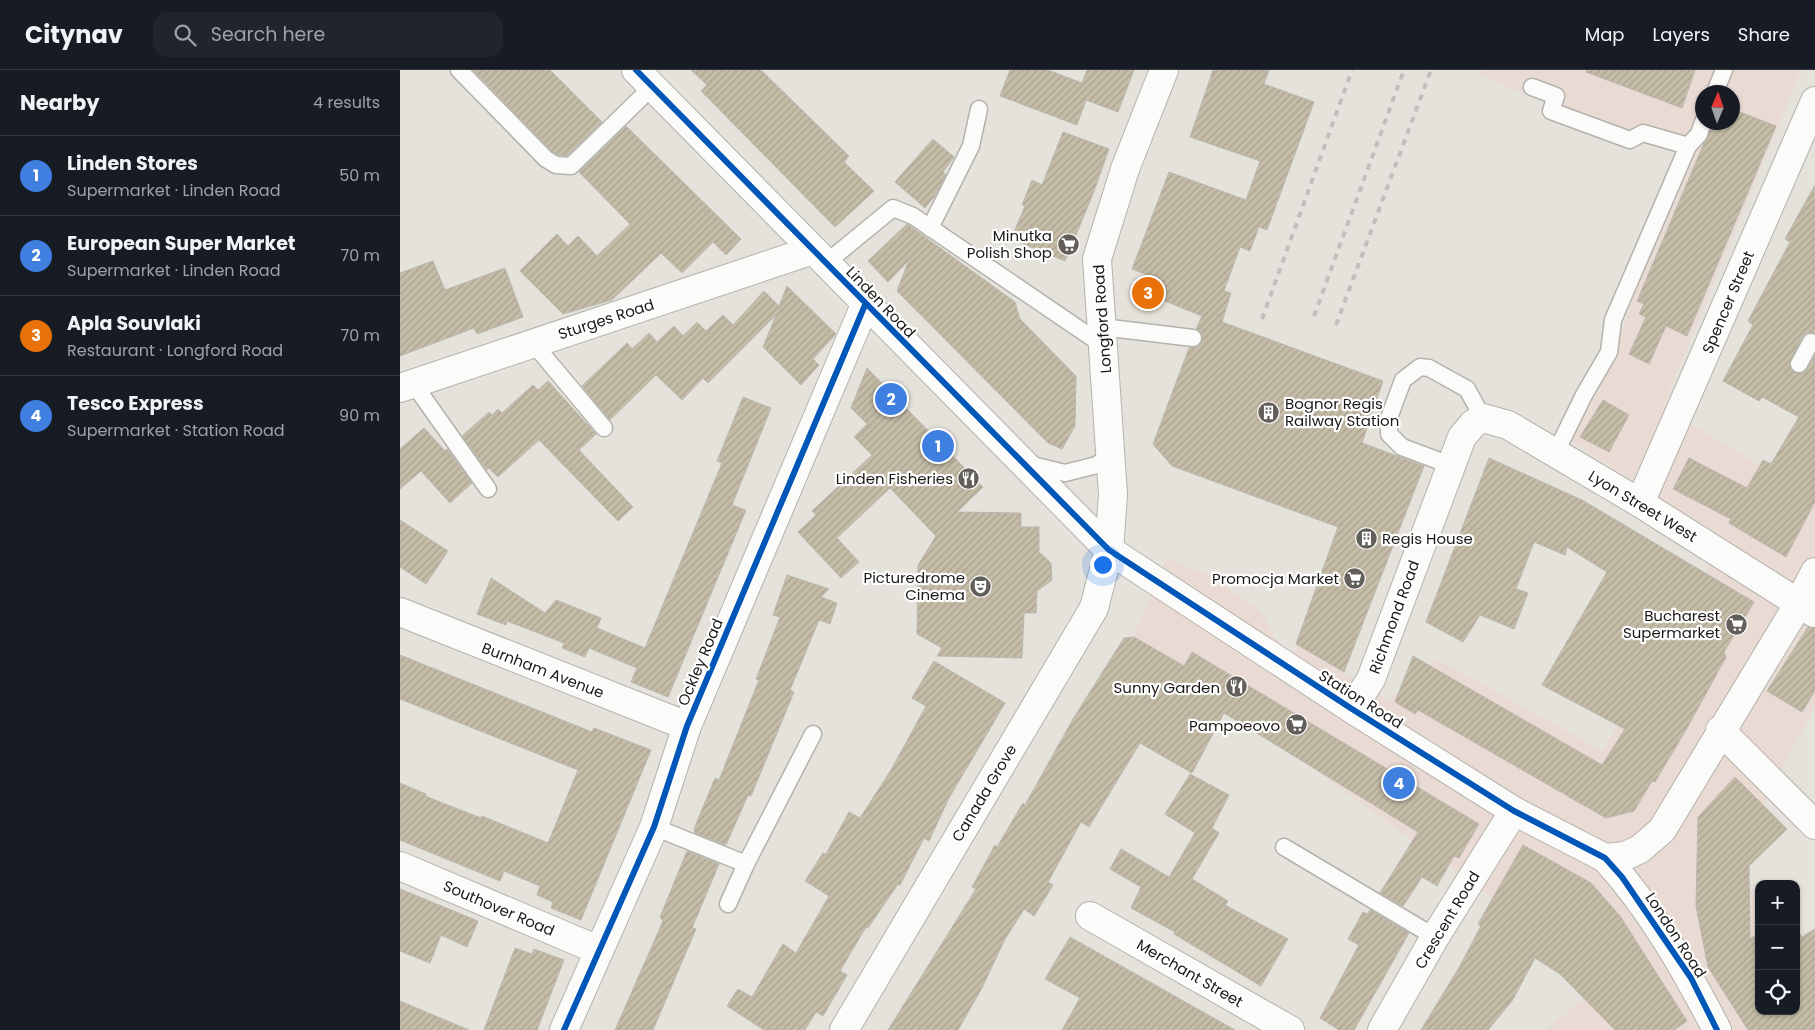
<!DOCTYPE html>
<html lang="en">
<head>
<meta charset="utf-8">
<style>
  body { margin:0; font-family:Poppins,sans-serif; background:#20242c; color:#f1f3f6 }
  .controls { position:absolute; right:15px; bottom:15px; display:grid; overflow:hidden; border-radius:10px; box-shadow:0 1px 4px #0004 }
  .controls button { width:45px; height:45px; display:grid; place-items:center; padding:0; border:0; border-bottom:1px solid #363941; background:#171b24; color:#f1f3f6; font:25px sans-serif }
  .compass { position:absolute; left:1295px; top:15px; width:45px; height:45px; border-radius:50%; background:#171b24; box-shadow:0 1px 4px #0004; rotate:2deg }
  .you { position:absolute; left:702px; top:494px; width:18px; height:18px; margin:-12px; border:4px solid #fff; border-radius:50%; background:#1a73e8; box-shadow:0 0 0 8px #1a73e833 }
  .badge { display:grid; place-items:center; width:32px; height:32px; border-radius:50%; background:#ea580c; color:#fff; font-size:16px; font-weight:700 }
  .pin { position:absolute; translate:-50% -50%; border:2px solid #fff; box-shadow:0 1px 5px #0006 }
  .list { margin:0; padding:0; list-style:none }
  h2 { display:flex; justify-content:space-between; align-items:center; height:65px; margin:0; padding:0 20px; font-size:21px }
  h2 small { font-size:16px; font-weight:400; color:#9ea1a6 }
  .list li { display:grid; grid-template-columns:32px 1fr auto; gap:15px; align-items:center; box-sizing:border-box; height:80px; padding:0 20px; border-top:1px solid #363941 }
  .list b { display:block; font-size:19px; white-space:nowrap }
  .list p { margin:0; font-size:16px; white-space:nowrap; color:#9ea1a6 }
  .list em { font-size:16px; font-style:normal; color:#9ea1a6 }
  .icon { flex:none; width:28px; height:28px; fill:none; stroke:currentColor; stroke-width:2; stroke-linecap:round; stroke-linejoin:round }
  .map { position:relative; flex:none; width:1415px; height:960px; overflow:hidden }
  header { display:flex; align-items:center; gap:30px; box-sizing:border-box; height:70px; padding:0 25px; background:#171b24; border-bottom:1px solid #363941 }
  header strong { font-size:24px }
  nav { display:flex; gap:28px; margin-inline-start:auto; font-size:18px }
  .search { width:350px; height:45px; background:#20242c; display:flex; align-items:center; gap:12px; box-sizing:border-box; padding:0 18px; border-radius:15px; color:#9ea1a6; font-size:19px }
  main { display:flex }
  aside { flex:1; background:#171b24 }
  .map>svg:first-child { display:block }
  .commercial { fill:#eadad4; fill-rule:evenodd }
  .building { fill:url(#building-hatch); stroke:#bab8b2 }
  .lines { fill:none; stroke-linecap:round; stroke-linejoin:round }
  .service-casing { stroke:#b4b2ac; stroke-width:19 }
  .minor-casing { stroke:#b4b2ac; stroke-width:30 }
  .tertiary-casing { stroke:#b4b2ac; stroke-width:30 }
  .secondary-casing { stroke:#b4b2ac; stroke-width:30 }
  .service { stroke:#fbfbfa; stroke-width:16 }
  .minor { stroke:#fbfbfa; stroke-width:28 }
  .tertiary { stroke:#fbfbfa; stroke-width:28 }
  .secondary { stroke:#fbfbfa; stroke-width:28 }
  .rail { stroke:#c0bfbd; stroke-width:4; stroke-dasharray:6 6; stroke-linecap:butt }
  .cycleway-casing { stroke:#fff; stroke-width:9 }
  .cycleway { stroke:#0057b8; stroke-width:6 }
  .labels { text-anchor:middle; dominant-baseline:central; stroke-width:4.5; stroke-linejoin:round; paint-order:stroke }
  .poi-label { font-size:15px; fill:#1b1915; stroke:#fff; text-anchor:end }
  .street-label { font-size:15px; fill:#1b1915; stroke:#fff }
</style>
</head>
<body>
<header>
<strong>Citynav</strong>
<div class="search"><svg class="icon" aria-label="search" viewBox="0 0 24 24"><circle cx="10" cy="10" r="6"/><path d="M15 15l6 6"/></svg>Search here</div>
<nav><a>Map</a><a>Layers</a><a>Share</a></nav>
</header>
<main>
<aside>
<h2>Nearby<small>4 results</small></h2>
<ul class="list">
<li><span class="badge" style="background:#3f7fe0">1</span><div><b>Linden Stores</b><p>Supermarket · Linden Road</p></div><em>50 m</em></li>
<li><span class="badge" style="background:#3f7fe0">2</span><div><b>European Super Market</b><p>Supermarket · Linden Road</p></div><em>70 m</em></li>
<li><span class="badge" style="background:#e8710a">3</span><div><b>Apla Souvlaki</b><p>Restaurant · Longford Road</p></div><em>70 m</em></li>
<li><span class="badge" style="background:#3f7fe0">4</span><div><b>Tesco Express</b><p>Supermarket · Station Road</p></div><em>90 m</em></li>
</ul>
</aside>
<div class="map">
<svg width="1415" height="960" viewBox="0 0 1415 960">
  <defs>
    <pattern id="building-hatch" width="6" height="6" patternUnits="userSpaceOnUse" patternTransform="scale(1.25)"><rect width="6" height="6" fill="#c5bca7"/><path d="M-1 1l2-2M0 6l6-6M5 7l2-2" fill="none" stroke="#a9a18f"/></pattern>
  </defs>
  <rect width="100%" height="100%" fill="#e5e2db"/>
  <path class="commercial" d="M1082 0H1401L1263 337 1373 403 1415 313V636L1331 798 1359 832V941L1415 960H1146L1207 909 732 570 766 489 808 504 861 542 874 566 892 585 898 575 988 630 1037 589 1203 681 1324 470 1172 371 1208 303 1282 85 1080 6ZM1302 22H1332V52H1302Z"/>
  <g class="building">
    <polygon points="73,0 150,0 202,52 167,86 159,85 152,81"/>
    <polygon points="291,0 361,0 449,86 444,92 474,121 435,157 301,21 307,15"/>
    <polygon points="610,0 648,0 682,13 687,0 734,0 718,42 686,30 677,55 600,26"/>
    <polygon points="813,0 869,0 864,14 914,32 867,160 859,157 850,181 840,177 824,221 831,223 822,252 983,311 962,373 1024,396 944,602 896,574 938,457 772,396 753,374 789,278 797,277 803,270 802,264 796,259 802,246 760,229 759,232 737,224 745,204 732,199 769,102 846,130 860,91 790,67"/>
    <polygon points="1187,0 1295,0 1282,38 1186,2"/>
    <polygon points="1332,39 1376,56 1287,266 1266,256 1249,294 1229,284 1246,247 1239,244 1244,234 1237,231 1313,52 1332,52"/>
    <polygon points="226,56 341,169 326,185 313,172 282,203 261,183 212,230 163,244 120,201 157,164 168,176 178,166 197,186 230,154 179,102"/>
    <polygon points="663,62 709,79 693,124 665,191 611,169 625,136 622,135 632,110 642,115"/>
    <polygon points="533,69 554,87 543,102 546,105 534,127 525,138 495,112"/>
    <polygon points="1415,115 1415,263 1406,263 1402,267 1389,294 1394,302 1404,303 1415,286 1415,432 1386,487 1329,453 1331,449 1273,419 1289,388 1347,418 1363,390 1371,394 1399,347 1362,327 1359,331 1323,311 1353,255 1348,251 1390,172 1385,169"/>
    <polygon points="507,154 615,232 620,249 676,306 675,356 662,379 648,373 497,221 509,190 488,212 468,191"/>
    <polygon points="33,191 45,220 105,198 123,247 77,264 74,258 0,286 0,203"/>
    <polygon points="387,216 436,264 413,289 419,295 401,315 363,277 376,245 308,313 303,308 282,330 256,305 210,350 182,316 227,273 232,279 249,263 257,272 274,256 283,266 297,252 306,261 323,245 333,255 364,221 379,236"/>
    <polygon points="467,298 583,417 557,442 621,443 621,457 639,457 639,482 651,493 652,510 637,521 636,543 624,543 622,588 537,586 542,578 517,564 518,495 536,466 490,418 437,468 459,492 441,508 398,462 416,445 412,441 472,385 454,367 467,354 451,338"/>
    <polygon points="148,311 196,364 179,380 233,437 218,451 139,370 98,407 89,398 87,400 62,366 89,342 92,345 98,339 102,343 133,315 138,320"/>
    <polygon points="343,327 371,338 332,435 346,440 268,627 231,612 237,598 189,578 185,587 162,578 164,573 107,551 106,555 77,544 91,508 145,543 156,530 201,548 197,558 245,578 322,393 317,391"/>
    <polygon points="1203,330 1229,345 1209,382 1180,367"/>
    <polygon points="24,358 45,381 47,379 72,413 50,433 21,401 0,419 0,379"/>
    <polygon points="1089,388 1182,430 1354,532 1324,582 1326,587 1286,660 1255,712 1252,711 1234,741 1206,748 1018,640 1015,644 995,632 1013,586 1202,695 1225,659 1142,615 1207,502 1167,477 1165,485 1134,472 1116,519 1128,523 1114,559 1080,545 1063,572 1026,552"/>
    <polygon points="0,450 48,481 26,514 0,497"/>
    <polygon points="387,505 429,519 421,527 437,533 430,554 419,550 390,620 394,622 351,726 348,725 326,775 295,763 294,759 315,708 319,710 359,610 356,609 380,547 373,545"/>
    <polygon points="1408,557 1415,558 1415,621 1402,642 1367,621"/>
    <polygon points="734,567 784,596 792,582 1079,754 1059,788 1054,786 1037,816 1022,807 1003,836 980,823 1018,762 824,643 792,703 740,673 689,757 681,752 648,812 653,815 634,846 624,839 604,871 582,918 558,960 488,960 576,819 572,817 595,775 597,777 623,733 625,735 673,649 724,568"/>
    <polygon points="0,585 192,662 194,658 251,680 181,850 151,838 153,832 137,825 140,816 104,801 100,811 0,770 0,713 26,724 25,726 81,748 82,746 148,773 178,700 0,629"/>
    <polygon points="534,591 605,633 549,728 529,771 524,768 500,815 498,814 468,858 466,857 440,901 447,905 423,946 416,942 405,960 364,960 327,936 338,919 352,927 383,874 396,883 429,826 405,811 423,783 426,784 449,742 460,748 491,700 526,636 512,628"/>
    <polygon points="790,704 829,725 812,758 819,763 792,809 828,831 825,835 888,869 861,916 774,864 775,862 731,838 741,817 710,799 721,779 769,807 795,763 765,744"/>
    <polygon points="1335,707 1387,759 1349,796 1350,869 1359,863 1359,941 1396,941 1396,858 1402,867 1415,859 1415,960 1348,960 1308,897 1296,836 1298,747"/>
    <polygon points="1123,775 1191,813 1220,846 1287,951 1274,960 1215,960 1160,904 1135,888 1112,931 1088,960 1021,960 1060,896 1081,856 1078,854"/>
    <polygon points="287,781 319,794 292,858 296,859 253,960 215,960 263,851 260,847"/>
    <polygon points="0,819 78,851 67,877 41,865 30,893 0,881"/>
    <polygon points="970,840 1009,863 954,960 939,960 920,948 959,875 948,869 963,842 967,844"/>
    <polygon points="670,867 835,960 662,960 680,928 645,909"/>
    <polygon points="115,878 132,884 134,879 164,890 137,960 84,960"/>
    <polygon points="0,931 69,960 0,960"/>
  </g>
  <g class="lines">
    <defs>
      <g id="service">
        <polyline points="59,0 146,89 156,95 171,96 252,17"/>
        <polyline points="1132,17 1156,26 1151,41 1230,70 1243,63 1288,76"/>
        <polyline points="1315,22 1324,0"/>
        <polyline points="530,158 571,76 579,39"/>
        <polyline points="426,193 493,138 513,146 704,276"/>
        <polyline points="702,257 793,268"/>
        <polyline points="133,273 204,358"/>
        <polyline points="1399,294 1411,272 1415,274"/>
        <polyline points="13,313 88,419"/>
        <polyline points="1155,384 1184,325 1209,282 1213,250 1288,76 1299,64 1303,52"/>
        <polyline points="628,394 665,403 697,395 711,384"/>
        <polyline points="1050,395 1002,377 989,364 989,348 1003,310 1020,297 1029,298 1067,319 1083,348"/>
        <polyline points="254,757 346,794 413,664"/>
        <polyline points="884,777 1035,867"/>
        <polyline points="328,834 346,794"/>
      </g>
      <g id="minor">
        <polyline points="0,318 413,180"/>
        <polyline points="1240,433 1415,31"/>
        <polyline points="0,542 287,656"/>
        <polyline points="1320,660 1415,755"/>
        <path d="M1205 788C1251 838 1286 900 1317 960"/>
        <polyline points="0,796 198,880"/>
        <polyline points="690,846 890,960"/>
        <polyline points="164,960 254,757 287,656 465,235"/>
        <polyline points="982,960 1035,867 1114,741"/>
      </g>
      <g id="tertiary">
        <polyline points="236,0 709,480 952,639 1114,741 1205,788 1225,786 1240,779 1262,760 1399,533 1415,502"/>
        <polyline points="952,639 971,609 1062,367 1073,354 1083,348 1108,355 1240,433 1414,543"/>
      </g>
      <polyline id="secondary" points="444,960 694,538 709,480 713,425 697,189 725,99 764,0"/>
    </defs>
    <use href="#service" class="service-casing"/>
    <use href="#minor" class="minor-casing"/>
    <use href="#tertiary" class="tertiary-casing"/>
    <use href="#secondary" class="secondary-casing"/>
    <use href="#service" class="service"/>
    <use href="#minor" class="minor"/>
    <use href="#tertiary" class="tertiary"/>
    <use href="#secondary" class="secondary"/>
    <g class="rail">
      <polyline points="914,246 1004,0"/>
      <polyline points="862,249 952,0"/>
      <polyline points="936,255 1031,0"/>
    </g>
    <defs>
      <g id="cycleway">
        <polyline points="236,0 709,480 952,639 1114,741 1205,788 1222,807 1291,908 1317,960"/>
        <polyline points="164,960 254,757 287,656 465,235"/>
      </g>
    </defs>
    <use href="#cycleway" class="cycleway-casing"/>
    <use href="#cycleway" class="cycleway"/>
  </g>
  <defs>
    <symbol id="supermarket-disc" viewBox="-11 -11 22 22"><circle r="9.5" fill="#625f5a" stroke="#fff"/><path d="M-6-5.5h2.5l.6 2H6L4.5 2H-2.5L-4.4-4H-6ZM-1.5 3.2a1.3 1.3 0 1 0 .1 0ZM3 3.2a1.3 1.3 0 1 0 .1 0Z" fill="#fff"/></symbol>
    <symbol id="building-disc" viewBox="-11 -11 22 22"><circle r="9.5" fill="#625f5a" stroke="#fff"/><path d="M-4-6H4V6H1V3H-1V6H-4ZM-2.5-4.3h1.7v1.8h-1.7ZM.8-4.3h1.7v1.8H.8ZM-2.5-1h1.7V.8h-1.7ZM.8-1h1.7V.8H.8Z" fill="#fff"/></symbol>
    <symbol id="restaurant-disc" viewBox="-11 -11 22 22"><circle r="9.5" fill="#625f5a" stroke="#fff"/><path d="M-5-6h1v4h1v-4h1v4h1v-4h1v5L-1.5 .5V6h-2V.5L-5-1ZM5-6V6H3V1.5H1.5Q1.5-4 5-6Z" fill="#fff"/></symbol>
    <symbol id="theatre-disc" viewBox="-11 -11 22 22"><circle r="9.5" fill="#625f5a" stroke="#fff"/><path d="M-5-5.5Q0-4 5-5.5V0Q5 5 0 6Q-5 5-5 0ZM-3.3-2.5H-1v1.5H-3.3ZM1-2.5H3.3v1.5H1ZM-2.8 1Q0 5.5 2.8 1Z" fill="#fff"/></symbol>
  </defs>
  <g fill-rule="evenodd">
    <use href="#supermarket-disc" x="656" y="162" width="25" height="25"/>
    <use href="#building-disc" x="856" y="330" width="25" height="25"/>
    <use href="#restaurant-disc" x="556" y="396" width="25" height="25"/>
    <use href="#building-disc" x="954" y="456" width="25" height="25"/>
    <use href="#supermarket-disc" x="942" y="496" width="25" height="25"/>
    <use href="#theatre-disc" x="568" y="504" width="25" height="25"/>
    <use href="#supermarket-disc" x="1324" y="542" width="25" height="25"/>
    <use href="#restaurant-disc" x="824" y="604" width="25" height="25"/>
    <use href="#supermarket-disc" x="884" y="642" width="25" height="25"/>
  </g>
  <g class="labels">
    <g class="poi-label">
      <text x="652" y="165">Minutka<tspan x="652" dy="17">Polish Shop</tspan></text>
      <text x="885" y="333" text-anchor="start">Bognor Regis<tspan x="885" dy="17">Railway Station</tspan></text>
      <text x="553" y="408">Linden Fisheries</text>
      <text x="982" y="468" text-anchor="start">Regis House</text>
      <text x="565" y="507">Picturedrome<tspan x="565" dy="17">Cinema</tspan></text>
      <text x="939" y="508">Promocja Market</text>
      <text x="1320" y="545">Bucharest<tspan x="1320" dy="17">Supermarket</tspan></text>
      <text x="820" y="617">Sunny Garden</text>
      <text x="880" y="655">Pampoeovo</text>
    </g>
    <g class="street-label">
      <text transform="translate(481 232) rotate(46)">Linden Road</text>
      <text transform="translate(1328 232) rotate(-67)">Spencer Street</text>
      <text transform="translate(206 249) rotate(-18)">Sturges Road</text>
      <text transform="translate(702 249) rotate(-94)">Longford Road</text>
      <text transform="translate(1243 436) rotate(31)">Lyon Street West</text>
      <text transform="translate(994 547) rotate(-70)">Richmond Road</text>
      <text transform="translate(300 592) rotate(-67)">Ockley Road</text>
      <text transform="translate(143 600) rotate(21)">Burnham Avenue</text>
      <text transform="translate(961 629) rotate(32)">Station Road</text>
      <text transform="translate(584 723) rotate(-59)">Canada Grove</text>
      <text transform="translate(99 838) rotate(23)">Southover Road</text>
      <text transform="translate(1047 850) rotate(-59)">Crescent Road</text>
      <text transform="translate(1276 865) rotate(57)">London Road</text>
      <text transform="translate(790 903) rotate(30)">Merchant Street</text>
    </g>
  </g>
</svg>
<div class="controls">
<button>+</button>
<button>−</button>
<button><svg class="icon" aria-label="locate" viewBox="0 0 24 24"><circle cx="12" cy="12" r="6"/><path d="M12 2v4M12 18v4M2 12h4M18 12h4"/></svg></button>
</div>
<svg class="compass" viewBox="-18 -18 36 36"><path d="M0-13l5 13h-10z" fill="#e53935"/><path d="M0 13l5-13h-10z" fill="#9ea1a6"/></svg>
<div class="you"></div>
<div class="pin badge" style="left:538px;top:376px;background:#3f7fe0">1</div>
<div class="pin badge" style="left:491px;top:329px;background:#3f7fe0">2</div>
<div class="pin badge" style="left:748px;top:223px;background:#e8710a">3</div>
<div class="pin badge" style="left:999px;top:713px;background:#3f7fe0">4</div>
</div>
</main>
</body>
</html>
